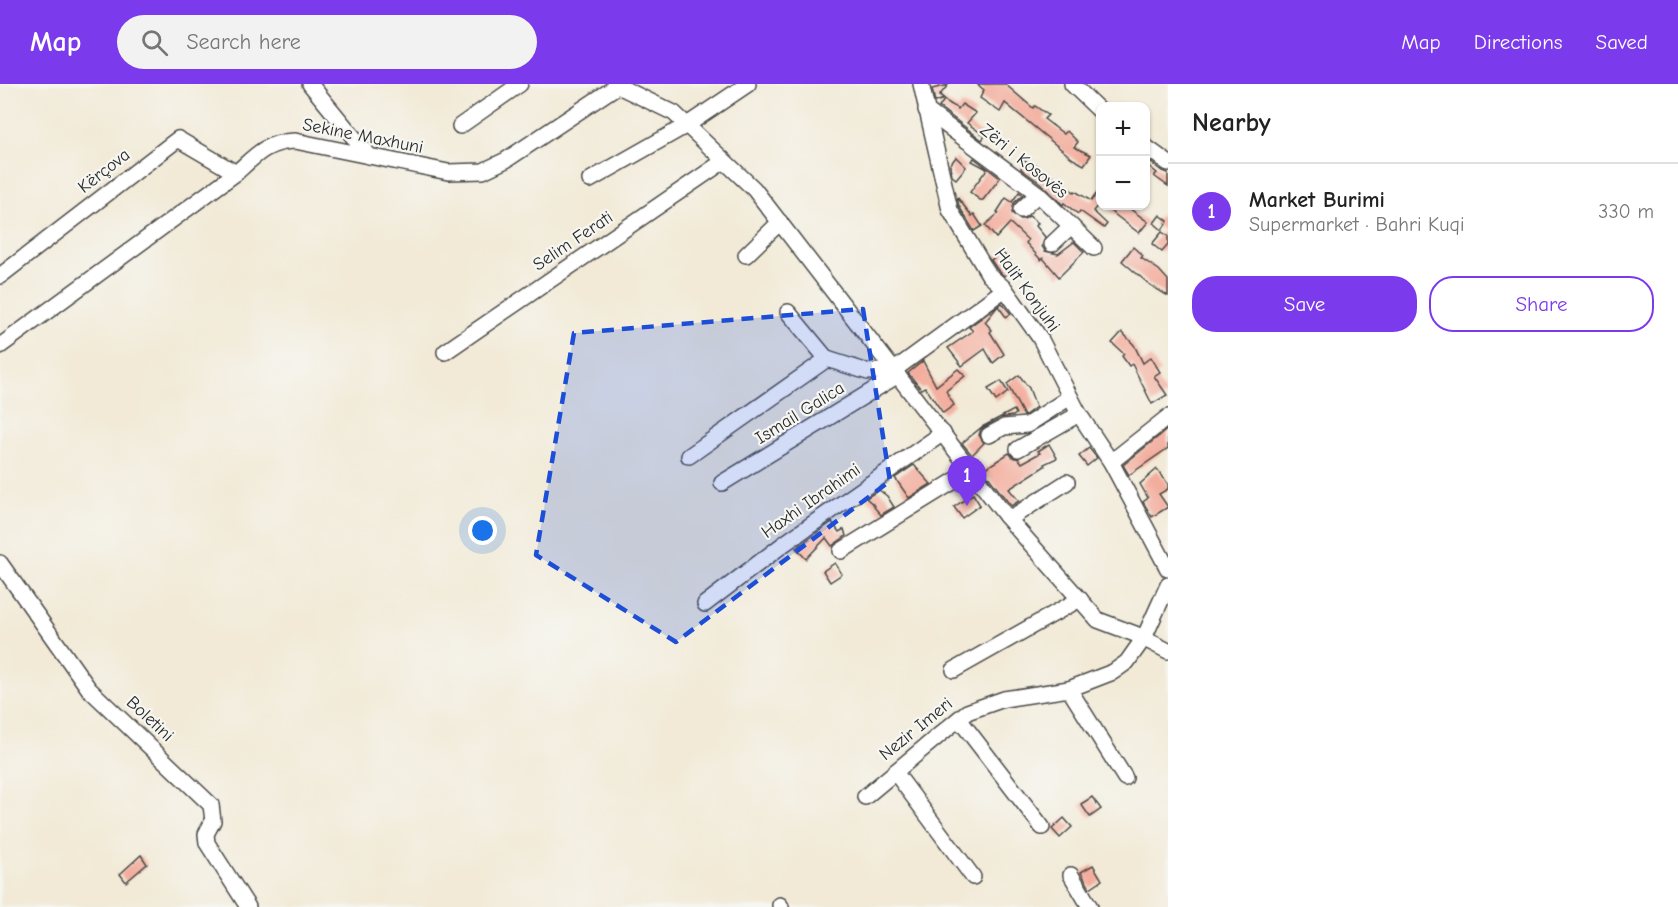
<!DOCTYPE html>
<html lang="en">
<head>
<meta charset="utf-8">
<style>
  body { margin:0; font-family:"Comic Neue",sans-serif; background:#f2f2f2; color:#222 }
  .controls { position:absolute; right:18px; top:18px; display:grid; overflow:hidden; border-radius:12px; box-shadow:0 2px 4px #0004 }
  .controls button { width:54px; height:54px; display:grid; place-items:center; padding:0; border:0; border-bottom:2px solid #e0e0e0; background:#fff; color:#222; font:30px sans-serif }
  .you { position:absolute; left:483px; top:447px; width:21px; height:21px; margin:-15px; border:4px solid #fff; border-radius:50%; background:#1a73e8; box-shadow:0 0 0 9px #1a73e833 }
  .badge { display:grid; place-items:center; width:39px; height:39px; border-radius:50%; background:#7c3aed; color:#fff; font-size:20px; font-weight:700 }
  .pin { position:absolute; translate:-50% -50px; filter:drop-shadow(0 2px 3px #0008) }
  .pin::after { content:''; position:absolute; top:32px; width:21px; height:18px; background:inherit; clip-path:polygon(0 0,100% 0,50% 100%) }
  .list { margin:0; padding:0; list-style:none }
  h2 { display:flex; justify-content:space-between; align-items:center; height:78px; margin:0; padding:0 24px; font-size:26px }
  h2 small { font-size:20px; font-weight:400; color:#767676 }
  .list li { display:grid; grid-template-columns:39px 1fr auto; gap:18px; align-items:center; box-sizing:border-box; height:96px; padding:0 24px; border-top:2px solid #e0e0e0 }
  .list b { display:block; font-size:22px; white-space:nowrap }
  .list p { margin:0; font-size:20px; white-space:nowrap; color:#767676 }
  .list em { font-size:20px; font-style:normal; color:#767676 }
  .actions { display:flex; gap:12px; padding:18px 24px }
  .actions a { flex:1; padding:14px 0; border:2px solid #7c3aed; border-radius:24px; text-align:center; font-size:21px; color:#7c3aed }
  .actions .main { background:#7c3aed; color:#fff }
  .icon { flex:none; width:33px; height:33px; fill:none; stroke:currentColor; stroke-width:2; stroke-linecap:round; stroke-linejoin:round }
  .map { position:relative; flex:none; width:1168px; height:823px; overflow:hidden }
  header { display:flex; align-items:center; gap:36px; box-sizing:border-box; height:84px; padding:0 30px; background:#7c3aed; color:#fff }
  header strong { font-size:28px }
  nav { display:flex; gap:33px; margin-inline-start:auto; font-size:21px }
  .search { width:420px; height:54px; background:#f2f2f2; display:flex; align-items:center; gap:15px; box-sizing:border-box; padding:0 21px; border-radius:33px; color:#767676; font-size:22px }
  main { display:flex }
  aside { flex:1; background:#fff }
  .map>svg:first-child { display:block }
  .building { fill:#f3ad9d }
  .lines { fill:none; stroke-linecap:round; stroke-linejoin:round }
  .minor-casing { stroke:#494845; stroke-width:18 }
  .minor { stroke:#fff; stroke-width:15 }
  .marked { fill:#1d4ed8; fill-opacity:0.2; stroke:#1d4ed8; stroke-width:4.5; stroke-dasharray:12 8; stroke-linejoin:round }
  .labels { text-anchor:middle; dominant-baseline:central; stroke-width:4.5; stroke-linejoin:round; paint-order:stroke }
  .street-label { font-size:18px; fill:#2b2b2b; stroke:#f6f6f2 }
</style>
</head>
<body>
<header>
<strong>Map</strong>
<div class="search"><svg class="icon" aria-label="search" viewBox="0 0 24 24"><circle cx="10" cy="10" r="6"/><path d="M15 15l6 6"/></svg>Search here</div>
<nav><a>Map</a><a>Directions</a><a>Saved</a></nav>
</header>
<main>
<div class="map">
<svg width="1168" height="823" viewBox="0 0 1168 823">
  <rect width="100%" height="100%" fill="#f6f6f2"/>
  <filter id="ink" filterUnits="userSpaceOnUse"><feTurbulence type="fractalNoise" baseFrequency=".0167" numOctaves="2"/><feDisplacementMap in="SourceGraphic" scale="12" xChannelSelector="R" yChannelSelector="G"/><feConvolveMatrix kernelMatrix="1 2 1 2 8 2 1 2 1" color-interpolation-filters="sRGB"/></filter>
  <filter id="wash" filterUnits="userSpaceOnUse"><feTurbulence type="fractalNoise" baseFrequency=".008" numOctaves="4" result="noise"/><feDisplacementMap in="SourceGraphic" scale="24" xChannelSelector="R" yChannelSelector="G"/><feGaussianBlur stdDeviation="1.35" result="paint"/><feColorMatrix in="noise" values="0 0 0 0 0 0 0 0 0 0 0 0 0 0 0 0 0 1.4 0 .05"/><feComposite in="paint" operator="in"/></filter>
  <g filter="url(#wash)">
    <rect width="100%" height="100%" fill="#f2ead7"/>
    <g id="blocks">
      <g class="building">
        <polygon points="977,0 1005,0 1033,24 1035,22 1048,31 1044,35 1064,50 1067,47 1078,58 1074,63 1091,71 1084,81 1073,75 1005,19 1000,28 980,14 984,6"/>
        <polygon points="948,1 939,12 944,15 935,18 932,5"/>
        <polygon points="944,16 958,25 962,20 976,29 967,39 985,52 982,56 939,23"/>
        <polygon points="956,73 966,83 956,95 952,92 950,81"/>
        <polygon points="974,74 1000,94 983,116 980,116 970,108 987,85 972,77"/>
        <polygon points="1146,75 1162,87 1168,89 1168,102 1154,92 1157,89 1146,80"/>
        <polygon points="1023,76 1038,82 1037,84 1050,90 1074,108 1075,107 1091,117 1101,104 1101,118 1093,127 1107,140 1104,144 1080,127 1078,130 1064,119 1063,121 1043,101 1021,85"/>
        <polygon points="1019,108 1023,111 1014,119 1012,129 1019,135 1024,135 1029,132 1038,139 1036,142 1045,153 1042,162 1045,167 1058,170 1074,158 1084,168 1059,193 1043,174 1041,176 1026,159 1028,156 1010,139 996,154 985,141 999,129 997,128 1006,114 1012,118"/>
        <polygon points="957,113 972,132 974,130 982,142 974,147 959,122"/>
        <polygon points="1115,122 1126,122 1148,138 1139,149 1110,127"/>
        <polygon points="1160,131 1168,137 1162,146 1154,139"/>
        <polygon points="1162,148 1168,152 1168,161 1162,168 1152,160"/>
        <polygon points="1133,163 1143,172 1141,174 1159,186 1168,196 1168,212 1150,201 1122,177"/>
        <polygon points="1002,168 1015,183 1004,192 997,185 991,176"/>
        <polygon points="1002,219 1011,230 1006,233 998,222 985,238 992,246 990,248 1004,270 993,279 985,265 962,282 948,264 973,247 969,243"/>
        <polygon points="1122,248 1134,261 1143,279 1151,273 1160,288 1154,292 1167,311 1152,320 1132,280 1129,282 1122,272 1124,270 1112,259"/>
        <polygon points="923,277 936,302 958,285 965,292 946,307 954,321 943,329 925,303 921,305 908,289"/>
        <polygon points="1019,291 1029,304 1036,323 1024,332 1007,300"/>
        <polygon points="1001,297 1008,308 996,317 988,305"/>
        <polygon points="1014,326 1016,330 1013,332 999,334 981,345 979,351 984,359 972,371 962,359 982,343"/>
        <polygon points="1168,345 1168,364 1129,391 1123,381"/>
        <polygon points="1049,360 1057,374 1044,380 1045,382 1009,405 1019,417 1011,422 983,386 1009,369 1013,373 1019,375 1022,379 1040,369 1038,367"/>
        <polygon points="1089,364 1097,374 1087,382 1079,372"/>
        <polygon points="914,381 931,400 909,414 895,394"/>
        <polygon points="1157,385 1168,400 1168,405 1159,410 1168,423 1152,433 1143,418 1148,414 1140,400"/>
        <polygon points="879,406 887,412 894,423 881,431 874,423 875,422 866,414"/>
        <polygon points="973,410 980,421 962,434 954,423"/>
        <polygon points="832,438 839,448 844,445 846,452 832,462 826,454 806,475 796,464"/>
        <polygon points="835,479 842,490 830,498 823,487"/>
        <polygon points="1092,713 1101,725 1090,733 1081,720"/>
        <polygon points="1064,734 1072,743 1060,754 1052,745"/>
        <polygon points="141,771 147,780 126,798 120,790"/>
        <polygon points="1093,781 1102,796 1090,804 1081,788"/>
      </g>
    </g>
  </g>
  <g filter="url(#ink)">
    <use href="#blocks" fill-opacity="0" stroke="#494845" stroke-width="1.5"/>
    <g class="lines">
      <defs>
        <g id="minor">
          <polyline points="310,0 369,72"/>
          <polyline points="614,0 674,29 754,105 1006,432 1098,536 1135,550 1168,567"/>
          <polyline points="921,0 950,126 989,191 1005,205 1040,254 1079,330 1111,378 1168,485"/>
          <polyline points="1072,0 1100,27"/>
          <polyline points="926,26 1037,109 1094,164"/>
          <polyline points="460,42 520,0"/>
          <polyline points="1146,63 1168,79"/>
          <polyline points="590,96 687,41 748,0"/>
          <polyline points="1021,126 1038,110"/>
          <polyline points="1052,160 1071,142"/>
          <polyline points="746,171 780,138"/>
          <polyline points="0,192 178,55 236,89"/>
          <polyline points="788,228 827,275 868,288 894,286 1005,205"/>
          <path d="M0 262 236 89C256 71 266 58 295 57L448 88 483 87 506 76 617 2"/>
          <polyline points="445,268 724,77"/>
          <polyline points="989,351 1004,343 1027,341 1070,313"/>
          <polyline points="1018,365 1079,330"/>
          <polyline points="689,372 827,275"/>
          <polyline points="1111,378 1168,333"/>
          <polyline points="722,399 898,291"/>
          <polyline points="1006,432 1014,432 1067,398"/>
          <polyline points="841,467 972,386"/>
          <polyline points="0,479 89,605 211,721 213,737 206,750 207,759 248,823"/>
          <polyline points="705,520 785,459 943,349"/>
          <polyline points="954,586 1080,515"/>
          <polyline points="1069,605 1125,694"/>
          <polyline points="959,635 1042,743"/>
          <polyline points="895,688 973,793"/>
          <polyline points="865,713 967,628 1004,615 1069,605 1113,588 1127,578 1144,554 1168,501"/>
          <polyline points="1071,791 1090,823"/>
          <polyline points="780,821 781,823"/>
        </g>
      </defs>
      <use href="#minor" class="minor-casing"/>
      <use href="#minor" class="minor"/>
    </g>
  </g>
  <path class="marked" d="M863 225 890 397 676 558 536 471 574 249Z"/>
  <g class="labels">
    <g class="street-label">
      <text transform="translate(363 52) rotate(11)">Sekine Maxhuni</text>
      <text transform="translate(1024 77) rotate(39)">Zëri i Kosovës</text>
      <text transform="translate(104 87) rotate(-38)">Kërçova</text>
      <text transform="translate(573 157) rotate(-34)">Selim Ferati</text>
      <text transform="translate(1027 206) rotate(54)">Halit Konjuhi</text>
      <text transform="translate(800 329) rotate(-32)">Ismail Galica</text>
      <text transform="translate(811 417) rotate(-35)">Haxhi Ibrahimi</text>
      <text transform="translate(150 635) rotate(43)">Boletini</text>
      <text transform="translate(916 645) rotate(-39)">Nezir Imeri</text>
    </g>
  </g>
</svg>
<div class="controls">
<button>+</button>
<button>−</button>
</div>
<div class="you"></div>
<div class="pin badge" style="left:967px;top:422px">1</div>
</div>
<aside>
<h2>Nearby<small></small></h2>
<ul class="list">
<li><span class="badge">1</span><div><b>Market Burimi</b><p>Supermarket · Bahri Kuqi</p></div><em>330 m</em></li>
</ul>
<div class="actions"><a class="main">Save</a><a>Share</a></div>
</aside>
</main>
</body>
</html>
